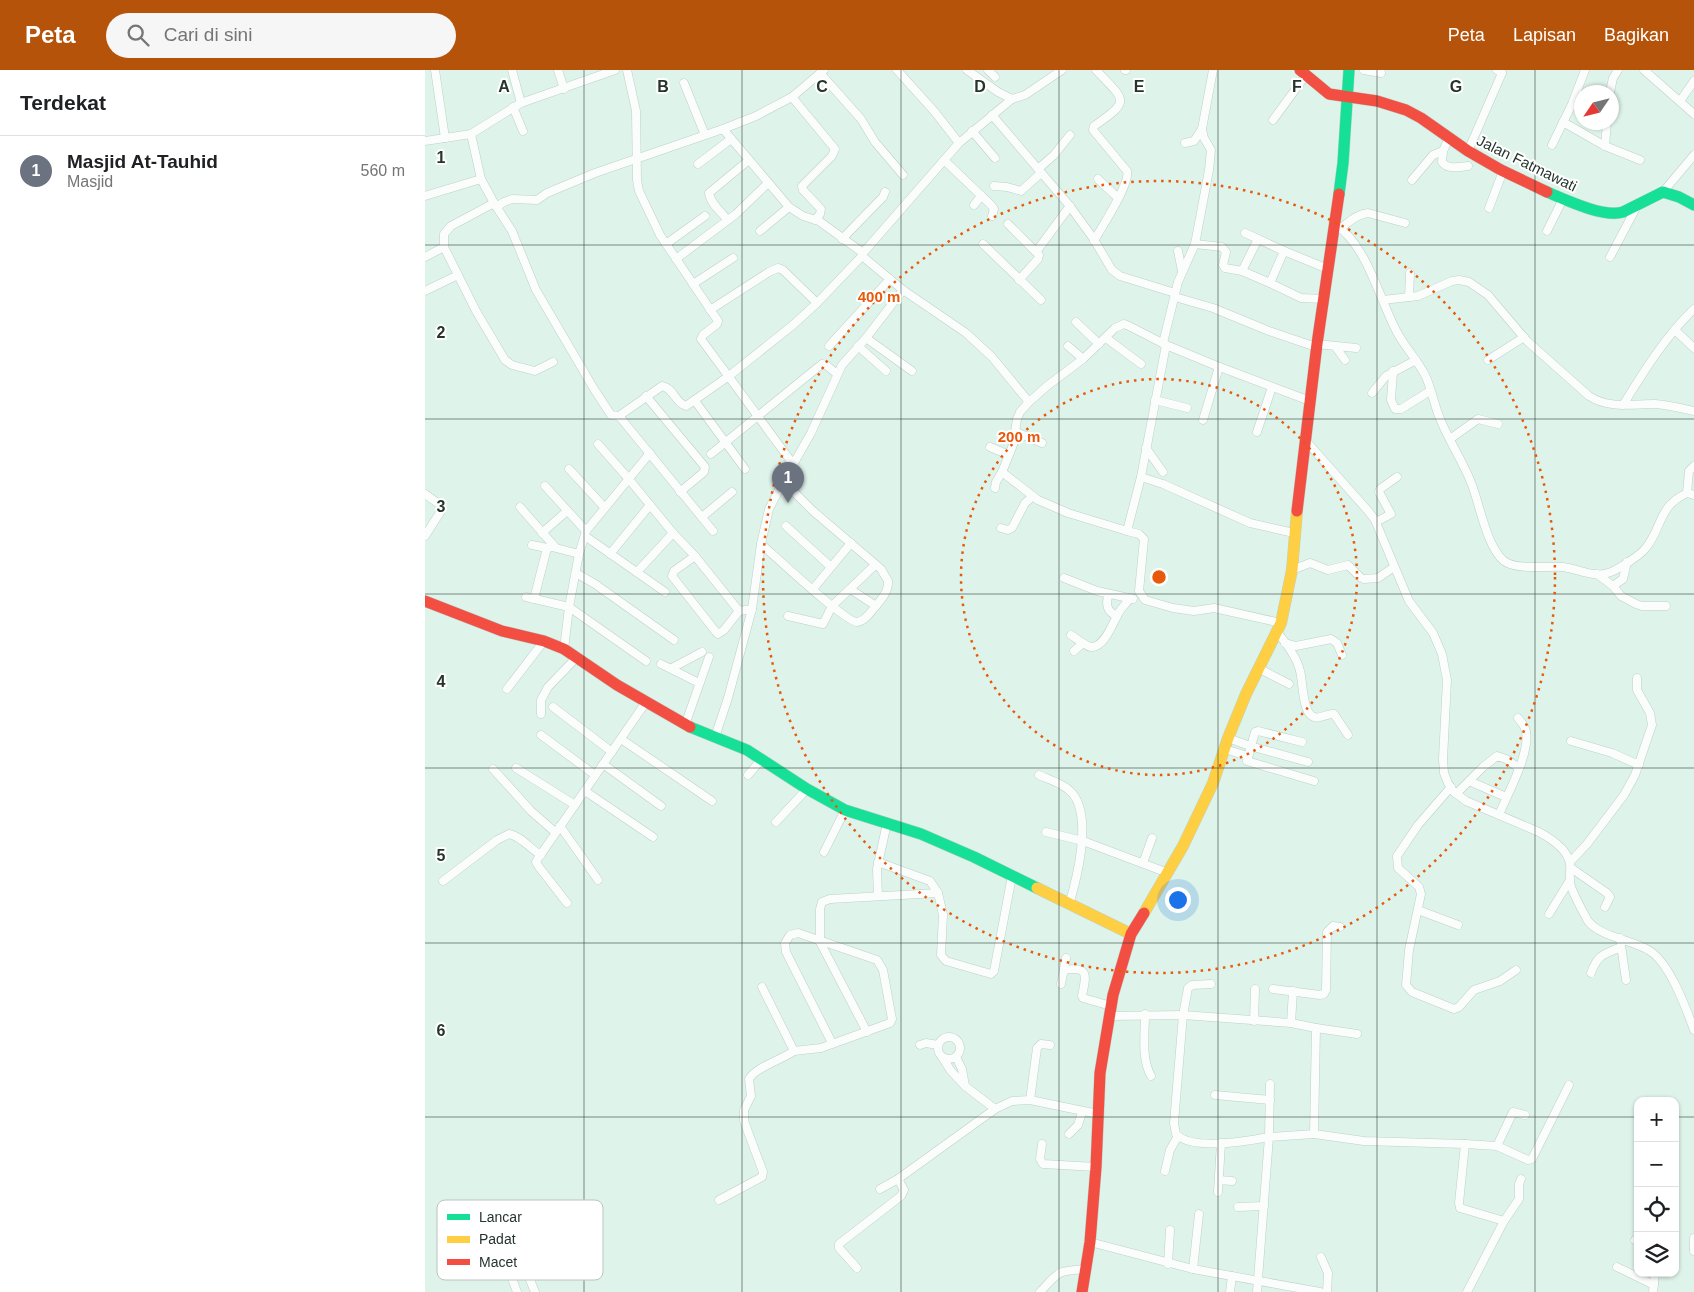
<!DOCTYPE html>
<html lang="id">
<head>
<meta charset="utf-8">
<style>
  body { margin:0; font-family:Helvetica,sans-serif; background:#f6f6f6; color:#202124 }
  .controls { position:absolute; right:15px; bottom:15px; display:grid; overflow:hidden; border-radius:10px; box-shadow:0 1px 4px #0004 }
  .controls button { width:45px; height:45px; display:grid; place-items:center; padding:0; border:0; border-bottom:1px solid #e0e0e0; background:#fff; color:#202124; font:25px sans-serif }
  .compass { position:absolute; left:1149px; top:15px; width:45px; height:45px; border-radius:50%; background:#fff; box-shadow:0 1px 4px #0004; rotate:235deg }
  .you { position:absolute; left:752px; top:829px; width:18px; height:18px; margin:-12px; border:4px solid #fff; border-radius:50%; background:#1a73e8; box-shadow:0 0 0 8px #1a73e833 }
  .badge { display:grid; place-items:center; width:32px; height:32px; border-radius:50%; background:#b45309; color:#fff; font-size:16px; font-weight:700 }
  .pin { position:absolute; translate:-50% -41px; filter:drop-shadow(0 1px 2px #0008) }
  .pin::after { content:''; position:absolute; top:26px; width:18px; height:15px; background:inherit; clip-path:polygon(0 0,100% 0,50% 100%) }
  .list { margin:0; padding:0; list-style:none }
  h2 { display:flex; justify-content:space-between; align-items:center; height:65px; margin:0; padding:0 20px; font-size:21px }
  h2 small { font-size:16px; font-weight:400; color:#757577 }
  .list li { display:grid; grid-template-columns:32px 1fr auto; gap:15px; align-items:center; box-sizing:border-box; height:70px; padding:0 20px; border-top:1px solid #e0e0e0 }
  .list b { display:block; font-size:19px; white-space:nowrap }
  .list p { margin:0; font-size:16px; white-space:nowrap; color:#757577 }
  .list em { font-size:16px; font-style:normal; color:#757577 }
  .icon { flex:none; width:28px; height:28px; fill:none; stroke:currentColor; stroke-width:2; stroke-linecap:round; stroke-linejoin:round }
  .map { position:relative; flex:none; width:1269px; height:1222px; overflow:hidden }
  header { display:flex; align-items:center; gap:30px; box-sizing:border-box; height:70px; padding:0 25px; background:#b45309; color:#fff }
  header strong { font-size:24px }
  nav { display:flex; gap:28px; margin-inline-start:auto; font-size:18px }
  .search { width:350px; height:45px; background:#f6f6f6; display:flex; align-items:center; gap:12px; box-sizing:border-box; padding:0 18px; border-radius:28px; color:#757577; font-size:19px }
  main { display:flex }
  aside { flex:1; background:#fff }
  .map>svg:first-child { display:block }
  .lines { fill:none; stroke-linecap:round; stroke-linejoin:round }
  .street-casing { stroke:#bfd0c8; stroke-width:9 }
  .fast-casing { stroke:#bfd0c8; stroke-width:12 }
  .slow-casing { stroke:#bfd0c8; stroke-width:12 }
  .jam-casing { stroke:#bfd0c8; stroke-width:12 }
  .street { stroke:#fafdfc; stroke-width:8 }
  .fast { stroke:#16e098; stroke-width:11 }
  .slow { stroke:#ffcf43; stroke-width:11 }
  .jam { stroke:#f24e42; stroke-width:11 }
  .grid { fill:none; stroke:#26342e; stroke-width:1; stroke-opacity:0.55 }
  .ring { fill:none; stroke:#e8590c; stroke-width:2.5; stroke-dasharray:2.5 5 }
  .labels { text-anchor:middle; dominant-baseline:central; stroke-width:4; stroke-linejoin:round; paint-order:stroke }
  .street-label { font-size:15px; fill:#26342e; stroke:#fff }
  .key { fill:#fff; stroke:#bec2c0; stroke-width:1 }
  .key-label { font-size:14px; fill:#26342e }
  .grid-label { font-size:16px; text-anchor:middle; font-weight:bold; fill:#26342e; stroke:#fff; stroke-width:4; stroke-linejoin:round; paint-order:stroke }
  .centre { fill:#e8590c; stroke:#fff; stroke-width:2.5 }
  .ring-label { font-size:15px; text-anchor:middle; font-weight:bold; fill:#e8590c; stroke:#fff; stroke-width:4; stroke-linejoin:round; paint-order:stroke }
</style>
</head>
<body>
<header>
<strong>Peta</strong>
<div class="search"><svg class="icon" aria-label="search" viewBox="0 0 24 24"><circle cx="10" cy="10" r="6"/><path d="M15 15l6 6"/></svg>Cari di sini</div>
<nav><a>Peta</a><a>Lapisan</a><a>Bagikan</a></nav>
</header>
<main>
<aside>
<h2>Terdekat<small></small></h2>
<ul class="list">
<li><span class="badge" style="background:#6b7280">1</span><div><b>Masjid At-Tauhid</b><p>Masjid</p></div><em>560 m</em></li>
</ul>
</aside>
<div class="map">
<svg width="1269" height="1222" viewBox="0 0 1269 1222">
  <rect width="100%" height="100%" fill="#def3e9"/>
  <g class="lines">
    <defs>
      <g id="street">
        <polyline points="10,0 20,68"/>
        <polyline points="87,0 96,33"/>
        <polyline points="133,0 139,19"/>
        <polyline points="202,0 211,41 212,110 214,121 235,165 293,251 292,254 278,265 276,269 368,394"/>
        <polyline points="472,0 509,41 534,73"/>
        <polyline points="542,0 573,22 587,29 600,25 637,0"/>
        <polyline points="563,0 570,7"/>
        <polyline points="700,0 701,0"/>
        <polyline points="939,0 956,3"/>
        <polyline points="1219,0 1269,44"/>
        <polyline points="395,3 436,49 450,72 478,105"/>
        <polyline points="259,13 280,65"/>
        <polyline points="1185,22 1188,8 1193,0"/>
        <polyline points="367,27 410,79 407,86 377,116 378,120 396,139 395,144 390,150"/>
        <polyline points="1255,31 1269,11"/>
        <polyline points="88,37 98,61"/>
        <polyline points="567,45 644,135 668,168 687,200 695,206 750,223"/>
        <polyline points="848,50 881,5"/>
        <polyline points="1138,52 1180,76 1215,90"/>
        <polyline points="298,59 364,137 378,146 394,151 438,183"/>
        <polyline points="547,61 570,88"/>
        <polyline points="46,64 56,109 69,133 26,156 19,164 19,177 51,241 80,290 87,295 110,301 128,292"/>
        <path d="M1024 68 1018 81 1017 92C1023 100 1034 97 1043 96"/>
        <polyline points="0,71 46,64 96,33 190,0"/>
        <polyline points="760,73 769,71 777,59 788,0"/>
        <polyline points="1127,75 1147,34 1160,0"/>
        <polyline points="1180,76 1182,52"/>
        <polyline points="1043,81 1077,3 1072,0"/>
        <polyline points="519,90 566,135 569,139 567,146"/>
        <polyline points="273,94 306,69"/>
        <polyline points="613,99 629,85 645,65"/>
        <polyline points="673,109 693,128"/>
        <polyline points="987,110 1008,85 1018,81"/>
        <polyline points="569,116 582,117 596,121 616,103"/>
        <polyline points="1238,122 1269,85"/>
        <polyline points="0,126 56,109"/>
        <polyline points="69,133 87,161 111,220 169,319 186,345 194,346 288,461"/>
        <polyline points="549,135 556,126"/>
        <polyline points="71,137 79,132 87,129 112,130 122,123 170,103 298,59 331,46 367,27 399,0"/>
        <polyline points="1064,138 1078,101"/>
        <path d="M303 150C296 142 285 133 284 123L324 90"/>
        <polyline points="583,154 614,185 613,189 594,210"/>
        <path d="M909 154C942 173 955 232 973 264 981 278 992 290 1000 305 1007 319 1009 336 1016 351 1025 373 1039 393 1047 415 1055 436 1062 477 1079 491 1090 500 1123 496 1138 497 1154 499 1171 509 1186 502 1195 498 1214 486 1220 479 1238 458 1232 437 1262 423L1269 425"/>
        <path d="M916 158C924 152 932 144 943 143L980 153"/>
        <polyline points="335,161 364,137"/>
        <polyline points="1122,161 1138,129"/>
        <polyline points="820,163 859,181"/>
        <polyline points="417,169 458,127 460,122"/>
        <path d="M669 171C676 158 706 113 702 101L668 60 669 56C707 30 700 31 671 0"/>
        <polyline points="241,174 280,146"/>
        <polyline points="558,174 616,230"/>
        <polyline points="770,174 797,177 801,182 798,195 800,198 817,201 845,213"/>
        <polyline points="753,181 757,201"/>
        <polyline points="611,182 645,136"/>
        <polyline points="437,186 478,220 541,263 567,287 604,332"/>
        <polyline points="0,187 19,177"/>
        <polyline points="1185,187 1212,136"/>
        <polyline points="251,189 311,144 343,113"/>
        <polyline points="817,201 833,169"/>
        <polyline points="268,214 308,188"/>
        <polyline points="0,221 33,205"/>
        <polyline points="750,227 788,238 844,261 891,277"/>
        <polyline points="984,227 985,203"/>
        <polyline points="899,229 876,228 845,213 859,181 903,199"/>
        <path d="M958 230 993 226 1027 211 1034 210 1044 212 1063 225 1102 271 1164 326C1184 339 1207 334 1230 334 1243 335 1256 338 1269 341"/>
        <polyline points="285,240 344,202 353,198 358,200 392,233"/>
        <polyline points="651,252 674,274"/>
        <polyline points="1250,260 1269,278"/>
        <polyline points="441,268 487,301"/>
        <polyline points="681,268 716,294"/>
        <polyline points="738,273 753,212 770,174 784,100 786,80 779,68 777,59"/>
        <polyline points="892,274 931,278"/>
        <polyline points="741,275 716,407 702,461 714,464 719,469 714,521 720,530 748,538 769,541 789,538 856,553"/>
        <polyline points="404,276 465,209"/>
        <polyline points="433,276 461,301"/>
        <polyline points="643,276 658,289"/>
        <polyline points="910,276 920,290"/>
        <polyline points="1063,290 1099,267"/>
        <polyline points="968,301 966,330 970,339 976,339 1005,321"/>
        <polyline points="947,323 961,306 991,290"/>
        <polyline points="221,326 280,397 279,402 255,422"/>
        <polyline points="730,330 762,338"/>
        <polyline points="270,331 320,399"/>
        <path d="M1198 335C1219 301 1240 267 1269 239"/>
        <path d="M194 346 237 316C249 318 250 333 261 336L304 306 368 255 392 233 437 186 438 183 534 73 587 29"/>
        <polyline points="778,350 794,297"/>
        <polyline points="591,362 617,373"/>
        <polyline points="832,362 847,317"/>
        <polyline points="1025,369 1053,349 1073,354"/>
        <path d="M881 371 944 442 950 450 984 531 1008 563 1017 584 1022 610 1018 689 1019 703 1023 713 1028 721 1041 731 1114 762C1125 768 1143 780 1145 794 1146 800 1144 806 1145 813 1147 822 1158 842 1163 851 1175 867 1208 870 1225 881 1245 894 1261 938 1269 960"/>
        <polyline points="173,374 203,408 248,463 270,486 314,541 327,539"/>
        <polyline points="565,377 584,385"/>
        <polyline points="721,378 738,402"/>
        <polyline points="286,384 397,294 401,295 412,304"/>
        <polyline points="144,399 180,438"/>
        <polyline points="716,407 738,414 825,453 869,463"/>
        <polyline points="120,416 161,461"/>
        <polyline points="570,418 571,412 577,402"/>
        <polyline points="1262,423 1264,401 1269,396"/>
        <polyline points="0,424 14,434 16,441 0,466"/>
        <polyline points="95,437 131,478 154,484"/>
        <polyline points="277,447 307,422"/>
        <polyline points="951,452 966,444 954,422 955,419 972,407"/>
        <polyline points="361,456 406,497"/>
        <polyline points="576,458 583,460 587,458 600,433 607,427"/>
        <polyline points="702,461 643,443 613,430 577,402 588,375 592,349 595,342 604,332 622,316 658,289 690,258 699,254 704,256 741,275 792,296 885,331"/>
        <polyline points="117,463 142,441"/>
        <polyline points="160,466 240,522"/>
        <path d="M336 474C350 486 420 552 432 552 440 551 445 543 449 538 456 530 464 521 463 511L456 499 388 441 370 423 357 414"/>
        <polyline points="107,475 122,478 127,477"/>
        <polyline points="185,484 225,435"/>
        <polyline points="270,486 249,501 247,506 291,562 293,564 299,560 314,541"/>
        <polyline points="867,500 885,493 903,500 923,495 935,507"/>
        <polyline points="212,502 248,463"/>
        <polyline points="151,503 170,514 249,570"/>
        <polyline points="1172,504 1188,516 1196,526 1211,534 1217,536 1241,536"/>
        <polyline points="639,508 672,521 708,529"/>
        <polyline points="939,509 953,508 969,497"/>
        <polyline points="1188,516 1198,509 1202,492"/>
        <polyline points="388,519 426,473"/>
        <polyline points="425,519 451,536"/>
        <path d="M684 524C680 534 682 542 692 546"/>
        <polyline points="101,527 144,537 221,591"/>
        <polyline points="109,529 122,478"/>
        <polyline points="363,546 398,554 407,536 450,495"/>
        <path d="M853 563C861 574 872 587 875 601 878 611 877 640 887 646 894 651 901 643 909 644L923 665"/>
        <path d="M646 565C651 568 660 576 666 577 679 578 688 553 693 544 696 538 701 534 705 528"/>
        <polyline points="860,573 871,576 906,569 912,573 917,585"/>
        <polyline points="139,579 144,537 154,484 161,461 225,383"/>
        <polyline points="649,581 658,573"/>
        <polyline points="236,594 274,613"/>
        <polyline points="247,598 277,582"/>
        <polyline points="833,598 864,614"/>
        <polyline points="82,619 119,571"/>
        <polyline points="128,637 187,682"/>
        <polyline points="116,644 116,630 123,617 152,587"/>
        <polyline points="260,655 284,587"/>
        <polyline points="116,665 170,705"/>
        <polyline points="290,667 303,628 327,539 336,474 344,439 357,414 386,363 417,295 441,268 478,220"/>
        <polyline points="803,668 825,676 883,692"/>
        <polyline points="196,669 287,731"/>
        <polyline points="1146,671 1187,683 1214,695"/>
        <polyline points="877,672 833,661 830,662 822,691 889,711"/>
        <polyline points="800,679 822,686"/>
        <polyline points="178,694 236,736"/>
        <polyline points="91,698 150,735"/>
        <polyline points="68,699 106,741 130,762"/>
        <polyline points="323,705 337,689"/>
        <path d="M614 705C625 710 640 714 648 724 667 749 652 808 644 835"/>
        <polyline points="1044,711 1081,727"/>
        <polyline points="1026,717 993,755 972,786 973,798 994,817 996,824 984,880 981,915 987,922 1029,939 1034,937 1049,920 1075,911 1091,900"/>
        <polyline points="160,721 228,767"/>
        <polyline points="1031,724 1058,697 1072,686 1081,689 1094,698"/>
        <path d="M1074 745C1083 722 1105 685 1101 661 1100 656 1096 652 1093 648"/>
        <polyline points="351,752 382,719"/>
        <polyline points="135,756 173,810"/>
        <polyline points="621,762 658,771 743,803"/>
        <polyline points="399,782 420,740"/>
        <polyline points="1145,792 1162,774 1199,725 1210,705 1227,655 1225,643 1212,620 1212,608"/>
        <polyline points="718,793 727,768"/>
        <polyline points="1146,798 1182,823 1185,827 1180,837"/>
        <path d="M18 811 72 770 84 764C96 766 105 779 116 785"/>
        <polyline points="513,823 518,845 516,885 521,891 566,904 569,901 587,806"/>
        <polyline points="453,826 452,799 462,753"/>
        <polyline points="142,833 114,797 111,792 112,790 221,632"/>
        <polyline points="993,840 1033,855"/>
        <polyline points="1124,844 1145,810"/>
        <polyline points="1195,868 1201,910"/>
        <path d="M639 900C665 896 661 906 657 926L658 928 686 936"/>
        <path d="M1166 903C1173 884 1178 885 1196 877"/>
        <polyline points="636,914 641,888"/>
        <path d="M786 914 767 915 763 918 758 945 749 1053 751 1064C767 1081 823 1071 844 1067L845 1014"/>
        <polyline points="337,917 369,981 396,978 465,953 467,949 458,900 452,890 373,863 365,865 360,873 361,882 407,973"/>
        <polyline points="848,919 895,925 899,924 901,920 902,862 908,856 915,857"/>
        <path d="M720 944C720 964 716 988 726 1006"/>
        <polyline points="685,946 758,945 866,953 891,958 889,1064 939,1071 1040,1074 1034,1133 1035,1138 1079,1151 1042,1222"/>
        <polyline points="829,951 830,919"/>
        <polyline points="866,953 868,921"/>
        <polyline points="891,958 932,964"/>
        <polyline points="442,962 395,872 395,839 397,832 405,829 513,823 505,811 453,792"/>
        <circle cx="524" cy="978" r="11"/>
        <polyline points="495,975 501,973 513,975"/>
        <polyline points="517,987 526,1001 540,1016"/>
        <polyline points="531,987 537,999 540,1016 570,1039"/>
        <polyline points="790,1025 845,1030"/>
        <polyline points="605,1030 612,978 616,974 625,975"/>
        <polyline points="644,1064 653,1055 657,1042"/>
        <polyline points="617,1074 615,1089 618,1094 671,1097"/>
        <polyline points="1040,1074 1072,1076 1103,1090 1107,1089 1144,1015"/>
        <polyline points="1072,1076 1088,1042 1100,1045"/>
        <polyline points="740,1101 745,1080 753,1066"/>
        <polyline points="794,1110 807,1111"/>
        <polyline points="455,1119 473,1109 570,1039 587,1031 605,1030 673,1044"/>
        <polyline points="793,1122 796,1073"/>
        <path d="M294 1130 337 1107 338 1102 319 1051V1040L326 1026 324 1009C331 997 356 990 369 981"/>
        <polyline points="813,1137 839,1136"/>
        <polyline points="1079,1151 1094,1129 1094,1114 1096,1109"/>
        <polyline points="1269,1168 1269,1181"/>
        <polyline points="1210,1170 1213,1171"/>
        <polyline points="665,1172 768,1199 895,1222"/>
        <polyline points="896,1187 903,1203 902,1222"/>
        <polyline points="743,1194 745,1160"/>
        <polyline points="1192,1197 1229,1215"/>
        <polyline points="432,1198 414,1178 414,1174 476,1126 479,1120 473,1109"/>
        <polyline points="768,1199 774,1144"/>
        <polyline points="92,1222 82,1195 83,1193 97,1190 110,1222"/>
        <path d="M615 1222C636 1200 631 1201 662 1199"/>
        <polyline points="805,1222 807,1206"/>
        <polyline points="832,1222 844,1067 889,1064"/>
        <polyline points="1228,1222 1230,1203"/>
      </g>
      <g id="fast">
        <path d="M1122 122C1141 130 1179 148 1198 142L1238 122 1254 127 1269 135"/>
        <polyline points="914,124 918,93 924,0"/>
        <polyline points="265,657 322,680 382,719 420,740 496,764 549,787 612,818"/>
      </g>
      <g id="slow">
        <polyline points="612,818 706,864"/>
        <polyline points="719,843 758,776 788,713 803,668 821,624 856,553 867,500 872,441"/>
      </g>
      <g id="jam">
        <polyline points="875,0 904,24 952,31 981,40 996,48 1043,81 1076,100 1122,122"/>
        <polyline points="872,441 892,274 914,124"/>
        <polyline points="0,531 77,561 119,571 139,579 192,615 265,657"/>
        <polyline points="657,1222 665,1172 671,1097 675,1003 688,925 706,864 719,843"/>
      </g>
    </defs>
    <use href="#street" class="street-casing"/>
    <use href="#fast" class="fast-casing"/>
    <use href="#slow" class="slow-casing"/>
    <use href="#jam" class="jam-casing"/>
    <use href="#street" class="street"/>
    <use href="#fast" class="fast"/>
    <use href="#slow" class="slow"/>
    <use href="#jam" class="jam"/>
  </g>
  <path class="grid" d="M159 0V1222M317 0V1222M476 0V1222M634 0V1222M793 0V1222M952 0V1222M1110 0V1222M0 175H1269M0 349H1269M0 524H1269M0 698H1269M0 873H1269M0 1047H1213M1250 1047H1269"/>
  <g class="ring">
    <circle cx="734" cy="507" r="198"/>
    <circle cx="734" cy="507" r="396"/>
  </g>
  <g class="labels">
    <g class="street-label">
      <text transform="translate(1102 93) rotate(26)">Jalan Fatmawati</text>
    </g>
  </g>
  <rect x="12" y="1130" width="166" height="80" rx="8" class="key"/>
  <rect x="22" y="1144" width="23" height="6" fill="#16e098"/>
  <rect x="22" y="1166" width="23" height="7" fill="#ffcf43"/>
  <rect x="22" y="1189" width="23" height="6" fill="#f24e42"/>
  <g class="key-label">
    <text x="54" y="1152">Lancar</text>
    <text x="54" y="1174">Padat</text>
    <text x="54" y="1197">Macet</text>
  </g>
  <g class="grid-label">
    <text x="79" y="22">A</text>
    <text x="238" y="22">B</text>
    <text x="397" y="22">C</text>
    <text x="555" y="22">D</text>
    <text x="714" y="22">E</text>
    <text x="872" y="22">F</text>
    <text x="1031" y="22">G</text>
    <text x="16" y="93">1</text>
    <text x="16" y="268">2</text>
    <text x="16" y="442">3</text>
    <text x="16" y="617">4</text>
    <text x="16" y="791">5</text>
    <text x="16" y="966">6</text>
  </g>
  <circle cx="734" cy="507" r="8" class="centre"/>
  <g class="ring-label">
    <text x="454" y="232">400 m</text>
    <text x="594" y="372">200 m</text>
  </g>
</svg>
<div class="controls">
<button>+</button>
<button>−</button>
<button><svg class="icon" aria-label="locate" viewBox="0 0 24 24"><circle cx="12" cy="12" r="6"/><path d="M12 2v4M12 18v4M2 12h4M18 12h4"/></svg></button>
<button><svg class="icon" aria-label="layers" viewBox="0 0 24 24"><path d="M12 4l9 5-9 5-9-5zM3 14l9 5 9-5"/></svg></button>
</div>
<svg class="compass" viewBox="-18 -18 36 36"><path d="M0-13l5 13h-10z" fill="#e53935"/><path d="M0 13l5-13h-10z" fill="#757577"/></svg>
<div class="you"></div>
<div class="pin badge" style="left:363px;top:433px;background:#6b7280">1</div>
</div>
</main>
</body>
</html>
